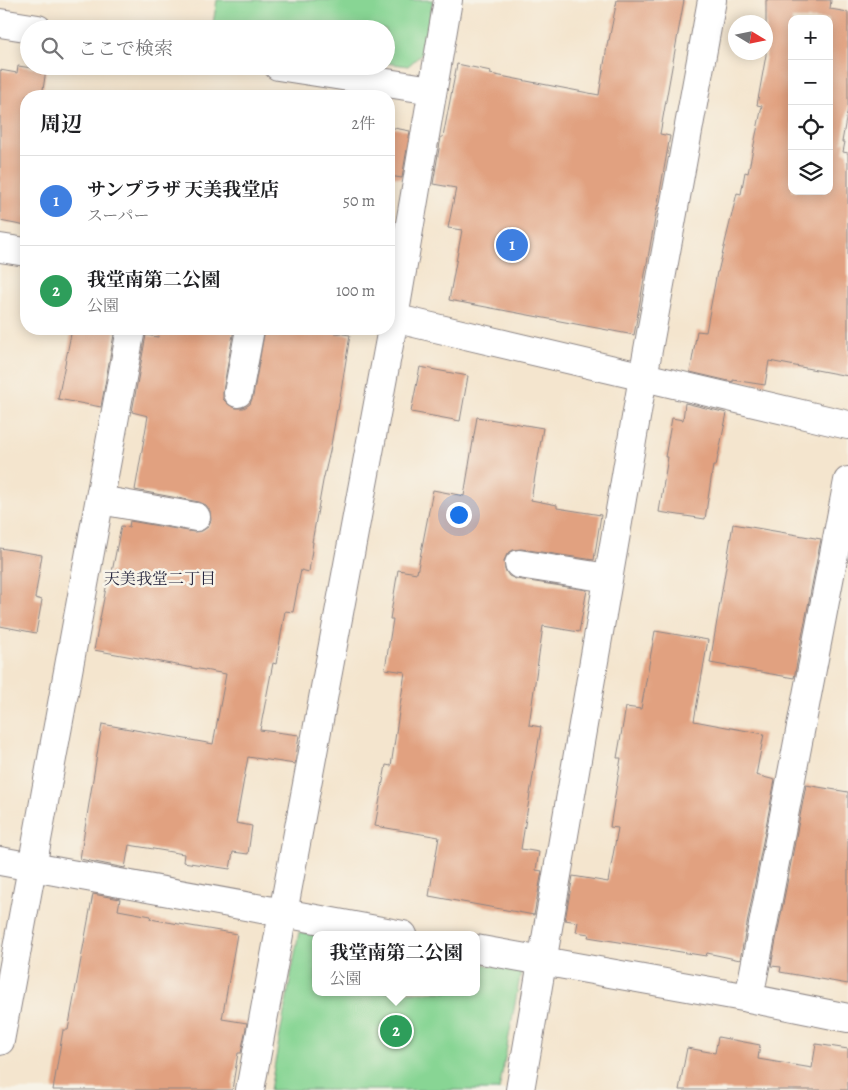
<!DOCTYPE html>
<html lang="ja">
<head>
<meta charset="utf-8">
<style>
  body { margin:0; font-family:Alegreya,"Noto Serif JP",serif; background:#f2f2f2; color:#202124 }
  .controls { position:absolute; right:15px; top:15px; display:grid; overflow:hidden; border-radius:10px; box-shadow:0 2px 12px #0003 }
  .controls button { width:45px; height:45px; display:grid; place-items:center; padding:0; border:0; border-bottom:1px solid #e0e0e0; background:#fff; color:#202124; font:25px sans-serif }
  .compass { position:absolute; left:728px; top:15px; width:45px; height:45px; border-radius:50%; background:#fff; box-shadow:0 2px 12px #0003; rotate:100deg }
  .you { position:absolute; left:458px; top:514px; width:18px; height:18px; margin:-12px; border:4px solid #fff; border-radius:50%; background:#1a73e8; box-shadow:0 0 0 8px #1a73e833 }
  .badge { display:grid; place-items:center; width:32px; height:32px; border-radius:50%; background:#111827; color:#fff; font-size:16px; font-weight:700 }
  .pin { position:absolute; translate:-50% -50%; border:2px solid #fff; box-shadow:0 1px 5px #0006 }
  .popup { position:absolute; left:312px; top:931px; width:168px; height:65px; box-sizing:border-box; display:grid; place-content:center; border-radius:10px; background:#fff; filter:drop-shadow(0 1px 4px #0005); font-size:16px; white-space:nowrap; color:#757577 }
  .popup b { font-size:19px; color:#202124 }
  .popup::after { content:''; position:absolute; left:50%; top:100%; margin-left:-10px; border:10px solid transparent; border-top-color:#fff }
  .list { margin:0; padding:0; list-style:none }
  h2 { display:flex; justify-content:space-between; align-items:center; height:65px; margin:0; padding:0 20px; font-size:21px }
  h2 small { font-size:16px; font-weight:400; color:#757577 }
  .list li { display:grid; grid-template-columns:32px 1fr auto; gap:15px; align-items:center; box-sizing:border-box; height:90px; padding:0 20px; border-top:1px solid #e0e0e0 }
  .list b { display:block; font-size:19px; white-space:nowrap }
  .list p { margin:0; font-size:16px; white-space:nowrap; color:#757577 }
  .list em { font-size:16px; font-style:normal; color:#757577 }
  .icon { flex:none; width:28px; height:28px; fill:none; stroke:currentColor; stroke-width:2; stroke-linecap:round; stroke-linejoin:round }
  .map { position:relative; flex:none; width:848px; height:1090px; overflow:hidden }
  .search { position:absolute; background:#fff; box-shadow:0 2px 12px #0003; left:20px; top:20px; width:375px; height:55px; display:flex; align-items:center; gap:12px; box-sizing:border-box; padding:0 18px; border-radius:28px; color:#757577; font-size:19px }
  .panel { position:absolute; background:#fff; box-shadow:0 2px 12px #0003; left:20px; top:90px; width:375px; height:245px; border-radius:20px }
  .map>svg:first-child { display:block }
  .green { fill:#88d594; stroke:#557c68 }
  .building { fill:#e1a180; fill-rule:evenodd }
  .lines { fill:none; stroke-linecap:round; stroke-linejoin:round }
  .minor-casing { stroke:#8b8484; stroke-width:30 }
  .minor { stroke:#fff; stroke-width:28 }
  .labels { text-anchor:middle; dominant-baseline:central; stroke-width:5; stroke-linejoin:round; paint-order:stroke }
  .neighbourhood-label { font-size:16px; fill:#22223b; stroke:#f7f3e8 }
</style>
</head>
<body>
<div class="map">
<svg width="848" height="1090" viewBox="0 0 848 1090">
  <rect width="100%" height="100%" fill="#f7f3e8"/>
  <filter id="ink" filterUnits="userSpaceOnUse"><feTurbulence type="fractalNoise" baseFrequency=".02" numOctaves="2"/><feDisplacementMap in="SourceGraphic" scale="10" xChannelSelector="R" yChannelSelector="G"/><feConvolveMatrix kernelMatrix="1 2 1 2 8 2 1 2 1" color-interpolation-filters="sRGB"/></filter>
  <filter id="wash" filterUnits="userSpaceOnUse"><feTurbulence type="fractalNoise" baseFrequency=".0096" numOctaves="4" result="noise"/><feDisplacementMap in="SourceGraphic" scale="20" xChannelSelector="R" yChannelSelector="G"/><feGaussianBlur stdDeviation="1.12" result="paint"/><feColorMatrix in="noise" values="0 0 0 0 0 0 0 0 0 0 0 0 0 0 0 0 0 1.4 0 .05"/><feComposite in="paint" operator="in"/></filter>
  <g filter="url(#wash)">
    <rect width="100%" height="100%" fill="#f4e5ce"/>
    <g class="green">
      <polygon points="217,0 433,0 424,52 408,66 386,63 386,29 212,29"/>
      <polygon points="299,932 316,935 316,992 476,992 476,963 521,971 499,1090 270,1090"/>
    </g>
    <g id="blocks">
      <g class="building">
        <polygon points="617,0 684,0 660,134 670,136 634,335 449,300 462,230 448,228 456,188 433,184 441,137 443,137 457,64 491,71 490,74 599,95 608,40 609,40"/>
        <path d="M766 0H831L830 9 848 12V108L842 142H845L843 152 848 153V376L769 361 765 385 733 380V382L690 372 697 331 706 332 717 272H718L737 193 741 194 745 172 748 173 762 106 757 105 766 55ZM792 19H829V191H792Z"/>
        <polygon points="18,66 46,70 42,96 26,96 26,226 0,221 0,70 17,73"/>
        <polygon points="389,127 410,131 402,178 389,176"/>
        <polygon points="72,329 115,329 101,407 58,399"/>
        <polygon points="160,329 234,329 223,391 223,399 228,404 236,408 244,408 250,404 253,396 265,329 306,329 350,335 338,410 337,410 330,451 323,481 312,542 313,542 309,572 301,570 293,612 285,611 276,664 273,663 260,730 299,735 295,764 248,757 236,823 252,826 248,854 233,852 230,869 183,862 184,854 129,845 125,868 80,859 102,724 213,744 226,674 94,650 109,572 112,572 121,526 129,527 130,521 194,532 202,531 208,527 211,520 210,511 206,505 199,502 135,490 148,416 132,412 146,335 158,337"/>
        <polygon points="420,367 468,376 460,421 411,412"/>
        <polygon points="685,403 727,413 716,466 713,466 705,519 659,512 668,457 665,457 672,418 683,420"/>
        <polygon points="477,417 543,428 531,500 557,505 557,508 601,515 594,560 521,549 513,550 507,554 504,561 505,570 509,576 516,579 587,590 579,632 543,626 529,725 541,727 521,849 539,852 536,870 542,871 534,915 429,896 439,837 375,826 386,765 391,766 405,672 385,669 393,619 390,619 398,570 417,573 433,490 464,496"/>
        <polygon points="733,524 821,539 794,678 710,663"/>
        <polygon points="0,548 42,555 35,598 42,600 36,633 0,626"/>
        <polygon points="655,631 708,640 694,721 764,734 756,775 775,780 740,960 707,953 706,956 588,937 589,934 576,932 578,922 565,920 573,876 608,882 618,828 610,827 621,758 617,758 626,707 641,709"/>
        <polygon points="806,785 848,792 848,984 780,972 781,967 771,966"/>
        <polygon points="93,894 120,899 118,910 151,916 150,919 237,934 222,1019 247,1023 241,1053 238,1053 232,1090 53,1090 63,1030 68,1030"/>
        <polygon points="718,1037 760,1045 758,1059 812,1068 816,1044 848,1049 848,1090 679,1090 687,1048 715,1053"/>
      </g>
    </g>
  </g>
  <g filter="url(#ink)">
    <use href="#blocks" fill-opacity="0" stroke="#8b8484" stroke-width="1"/>
    <g class="lines">
      <defs>
        <g id="minor">
          <polyline points="0,23 38,29"/>
          <polyline points="278,66 432,90"/>
          <polyline points="0,248 26,252"/>
          <polyline points="389,317 848,425"/>
          <polyline points="238,393 250,329"/>
          <polyline points="100,500 196,517"/>
          <polyline points="519,564 608,578"/>
          <polyline points="0,861 403,935"/>
          <polyline points="476,949 749,998 848,481"/>
          <polyline points="749,998 848,1018"/>
          <polyline points="0,1041 131,329"/>
          <polyline points="250,1090 394,318 448,0"/>
          <polyline points="520,1090 643,377 712,0"/>
        </g>
      </defs>
      <use href="#minor" class="minor-casing"/>
      <use href="#minor" class="minor"/>
    </g>
  </g>
  <g class="labels">
    <g class="neighbourhood-label">
      <text x="160" y="579">天美我堂二丁目</text>
    </g>
  </g>
</svg>
<div class="controls">
<button>+</button>
<button>−</button>
<button><svg class="icon" aria-label="locate" viewBox="0 0 24 24"><circle cx="12" cy="12" r="6"/><path d="M12 2v4M12 18v4M2 12h4M18 12h4"/></svg></button>
<button><svg class="icon" aria-label="layers" viewBox="0 0 24 24"><path d="M12 4l9 5-9 5-9-5zM3 14l9 5 9-5"/></svg></button>
</div>
<svg class="compass" viewBox="-18 -18 36 36"><path d="M0-13l5 13h-10z" fill="#e53935"/><path d="M0 13l5-13h-10z" fill="#757577"/></svg>
<div class="you"></div>
<div class="pin badge" style="left:512px;top:245px;background:#3f7fe0">1</div>
<div class="pin badge" style="left:396px;top:1031px;background:#2e9e5b">2</div>
<div class="popup"><b>我堂南第二公園</b>公園</div>
<div class="search"><svg class="icon" aria-label="search" viewBox="0 0 24 24"><circle cx="10" cy="10" r="6"/><path d="M15 15l6 6"/></svg>ここで検索</div>
<section class="panel">
<h2>周辺<small>2件</small></h2>
<ul class="list">
<li><span class="badge" style="background:#3f7fe0">1</span><div><b>サンプラザ 天美我堂店</b><p>スーパー</p></div><em>50 m</em></li>
<li><span class="badge" style="background:#2e9e5b">2</span><div><b>我堂南第二公園</b><p>公園</p></div><em>100 m</em></li>
</ul>
</section>
</div>
</body>
</html>
